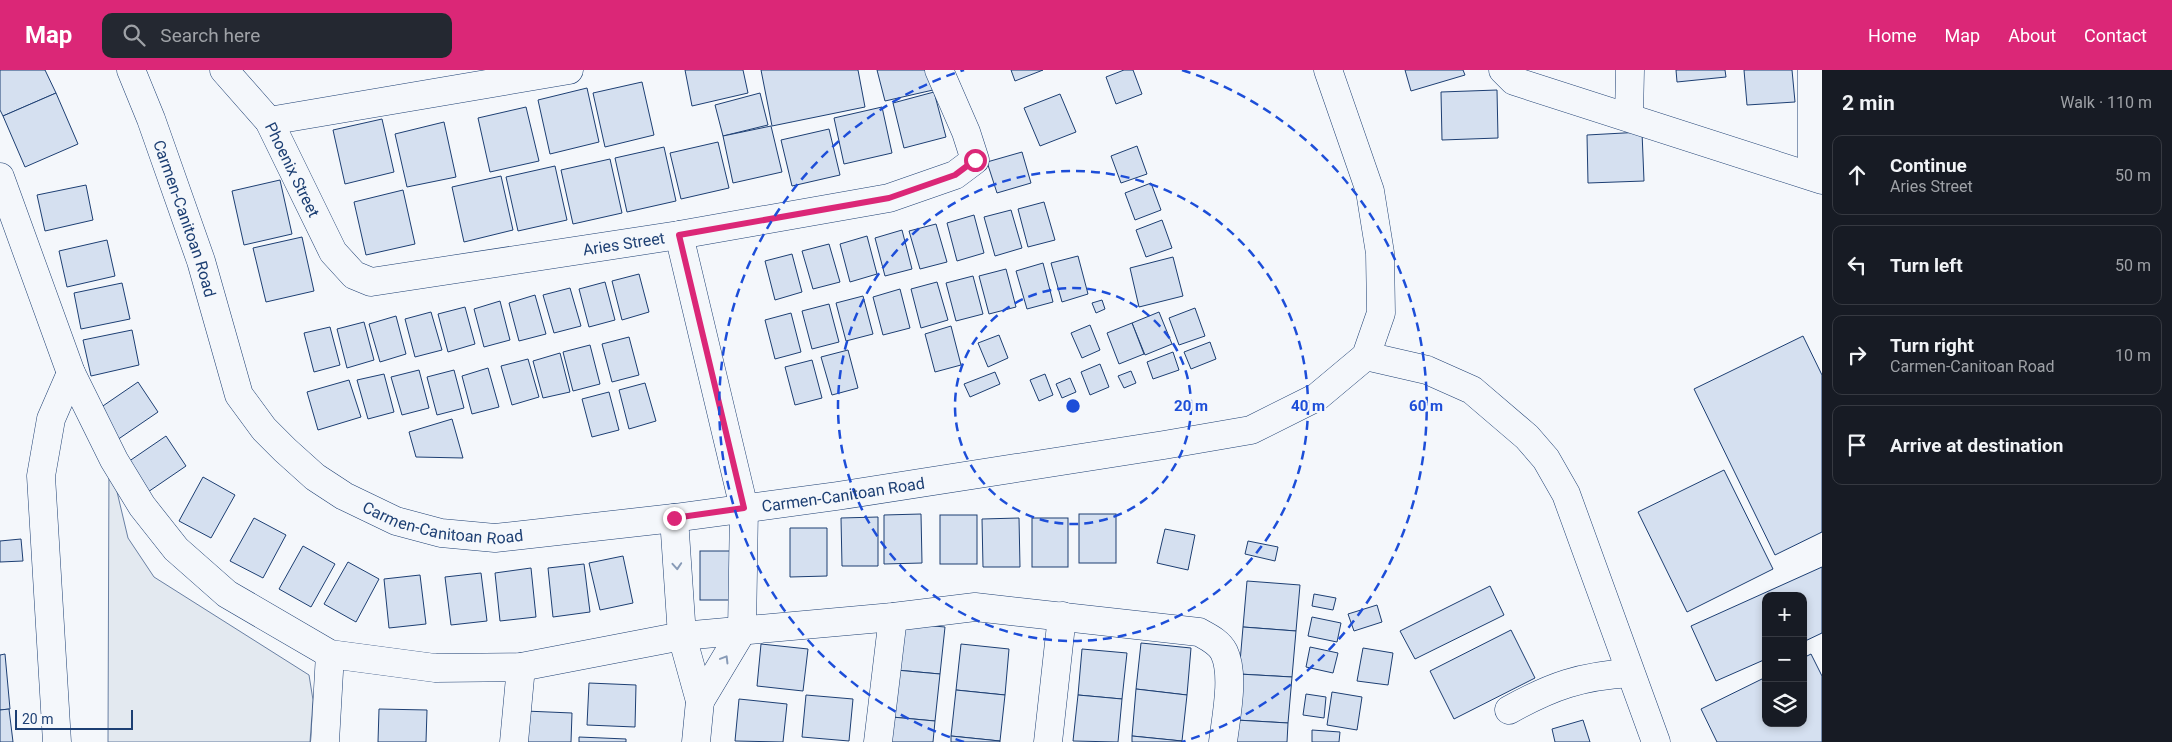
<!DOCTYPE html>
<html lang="en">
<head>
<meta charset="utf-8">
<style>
  body { margin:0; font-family:Roboto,sans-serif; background:#242831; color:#f1f3f6 }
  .controls { position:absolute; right:15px; bottom:15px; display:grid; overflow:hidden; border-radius:10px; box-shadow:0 2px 8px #0003 }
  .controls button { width:45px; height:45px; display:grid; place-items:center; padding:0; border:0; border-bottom:1px solid #363941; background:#171b24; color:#f1f3f6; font:25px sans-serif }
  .scale { position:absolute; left:15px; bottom:12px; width:118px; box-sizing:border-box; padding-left:5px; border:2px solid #1d3f73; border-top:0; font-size:14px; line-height:18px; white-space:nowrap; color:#1d3f73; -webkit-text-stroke:4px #f4f7fb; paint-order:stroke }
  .stop { position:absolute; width:15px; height:15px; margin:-11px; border:4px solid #db2777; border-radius:50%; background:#fff }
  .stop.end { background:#db2777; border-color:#fff; box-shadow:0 1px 5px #0008 }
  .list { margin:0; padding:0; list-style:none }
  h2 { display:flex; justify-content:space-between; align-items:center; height:65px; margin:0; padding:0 20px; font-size:21px }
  h2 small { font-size:16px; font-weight:400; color:#9ea1a6 }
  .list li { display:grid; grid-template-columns:32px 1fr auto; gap:15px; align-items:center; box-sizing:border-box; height:80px; margin:0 10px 10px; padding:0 10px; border:1px solid #363941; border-radius:10px }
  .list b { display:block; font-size:19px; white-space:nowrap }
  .list p { margin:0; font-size:16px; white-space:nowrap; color:#9ea1a6 }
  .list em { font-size:16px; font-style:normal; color:#9ea1a6 }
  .icon { flex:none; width:28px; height:28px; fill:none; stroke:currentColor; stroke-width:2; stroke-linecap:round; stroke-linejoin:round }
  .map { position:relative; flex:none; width:1822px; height:672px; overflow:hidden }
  header { display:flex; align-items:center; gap:30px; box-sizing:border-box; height:70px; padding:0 25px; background:#db2777; color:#fff }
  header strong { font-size:24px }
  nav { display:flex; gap:28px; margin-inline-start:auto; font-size:18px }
  .search { width:350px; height:45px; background:#242831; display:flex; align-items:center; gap:12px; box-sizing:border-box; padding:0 18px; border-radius:10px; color:#9ea1a6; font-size:19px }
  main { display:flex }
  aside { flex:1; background:#171b24 }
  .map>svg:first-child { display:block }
  .green { fill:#e3e9f0; stroke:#687fa3 }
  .building { fill:#d5e0f0; stroke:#1d3f73 }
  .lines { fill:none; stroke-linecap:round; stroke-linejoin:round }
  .minor-casing { stroke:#1d3f73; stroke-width:29 }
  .major-casing { stroke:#1d3f73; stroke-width:29 }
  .minor { stroke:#f4f7fb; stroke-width:28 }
  .major { stroke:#f4f7fb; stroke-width:28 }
  .oneway { stroke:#889bb7 }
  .route { stroke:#db2777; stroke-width:6 }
  .ring { fill:none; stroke:#1d4ed8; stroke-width:2.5; stroke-dasharray:9 6 }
  .labels { text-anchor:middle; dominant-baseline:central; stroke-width:4; stroke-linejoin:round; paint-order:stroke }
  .street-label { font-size:16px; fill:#1d3f73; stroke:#f4f7fb }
  .centre { fill:#1d4ed8; stroke:#f4f7fb; stroke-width:2.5 }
  .ring-label { font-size:15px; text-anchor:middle; font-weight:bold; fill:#1d4ed8; stroke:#f4f7fb; stroke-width:4; stroke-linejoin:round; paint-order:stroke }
</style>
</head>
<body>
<header>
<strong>Map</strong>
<div class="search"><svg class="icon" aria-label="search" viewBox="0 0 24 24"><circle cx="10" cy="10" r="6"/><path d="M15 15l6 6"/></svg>Search here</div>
<nav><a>Home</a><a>Map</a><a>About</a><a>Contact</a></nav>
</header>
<main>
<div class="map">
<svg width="1822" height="672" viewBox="0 0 1822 672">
  <rect width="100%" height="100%" fill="#f4f7fb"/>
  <polygon class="green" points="109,388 128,468 154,507 309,605 313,630 310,672 108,672"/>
  <g class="building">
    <polygon points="0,0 45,0 56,23 3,46 0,40"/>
    <polygon points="685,0 743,0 748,23 692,36"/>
    <polygon points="761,0 858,0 865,37 772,56"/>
    <polygon points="877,0 928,0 933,20 885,31"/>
    <polygon points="1011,0 1043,0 1015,11"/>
    <polygon points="1124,0 1133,0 1142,24 1116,34 1106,7"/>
    <polygon points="1405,0 1463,0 1465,5 1411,21"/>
    <polygon points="1676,0 1725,0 1726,7 1677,12"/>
    <polygon points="1744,0 1792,0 1795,32 1747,35"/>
    <polygon points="642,12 654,65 605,77 593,23"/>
    <polygon points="587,18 599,72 550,84 538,30"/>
    <polygon points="1497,20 1498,68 1442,70 1441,22"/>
    <polygon points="934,22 946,67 904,78 893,33"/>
    <polygon points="56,23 78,74 25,97 3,46"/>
    <polygon points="760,23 768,55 723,66 715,35"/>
    <polygon points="1060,24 1076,62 1040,76 1024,38"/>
    <polygon points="526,37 539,91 490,102 478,48"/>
    <polygon points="882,37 892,83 844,94 834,48"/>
    <polygon points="382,49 394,102 345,114 333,60"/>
    <polygon points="444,52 456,107 407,117 395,64"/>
    <polygon points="771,56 782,102 733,113 723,66"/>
    <polygon points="829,59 840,105 792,116 781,70"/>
    <polygon points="1642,62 1644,111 1588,113 1587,65"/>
    <polygon points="718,72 729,118 681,129 670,83"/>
    <polygon points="1137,76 1147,104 1121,113 1111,86"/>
    <polygon points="664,77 676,131 627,142 615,88"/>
    <polygon points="1022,82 1031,113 997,123 987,92"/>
    <polygon points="610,89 622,143 573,154 561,100"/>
    <polygon points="555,96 567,150 518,161 506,107"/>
    <polygon points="501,106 513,160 464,172 452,117"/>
    <polygon points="280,110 292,164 244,175 232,121"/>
    <polygon points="1151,113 1161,140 1135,150 1125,123"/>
    <polygon points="86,115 93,150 45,161 37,125"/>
    <polygon points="403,120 415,174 366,185 354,132"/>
    <polygon points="1044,132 1055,170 1028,177 1018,139"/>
    <polygon points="1011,140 1022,178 995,186 984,147"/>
    <polygon points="974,145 984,183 957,191 947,153"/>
    <polygon points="1162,150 1172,178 1146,187 1136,160"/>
    <polygon points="936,154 947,192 920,199 909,161"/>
    <polygon points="902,160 912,199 885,206 875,168"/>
    <polygon points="867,166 877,204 850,212 840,174"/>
    <polygon points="302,167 314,221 266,232 253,178"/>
    <polygon points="107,170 115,206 67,217 59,181"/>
    <polygon points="829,174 840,212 813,219 802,181"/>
    <polygon points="792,184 802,222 775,230 765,191"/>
    <polygon points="1078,186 1088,224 1062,232 1051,193"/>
    <polygon points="1173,187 1183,226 1139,237 1130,198"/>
    <polygon points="1043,193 1053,232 1027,239 1016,201"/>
    <polygon points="1006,199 1016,237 989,244 979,206"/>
    <polygon points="639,204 649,242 622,250 612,211"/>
    <polygon points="973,206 983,244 956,251 946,213"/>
    <polygon points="605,212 615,250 589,257 579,219"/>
    <polygon points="937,212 948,250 921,258 911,219"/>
    <polygon points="122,213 130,249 81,259 74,223"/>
    <polygon points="570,218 581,256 554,263 543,225"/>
    <polygon points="900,219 910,258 883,265 873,227"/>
    <polygon points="535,225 546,264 519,271 509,233"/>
    <polygon points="863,226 873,264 846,271 836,233"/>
    <polygon points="1102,230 1105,239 1096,243 1092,233"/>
    <polygon points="500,231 510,270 484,277 474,239"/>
    <polygon points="829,234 839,272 812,279 802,241"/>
    <polygon points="465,237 475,274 448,282 438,244"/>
    <polygon points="1195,238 1205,266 1179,275 1169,248"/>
    <polygon points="431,242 442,280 415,287 405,249"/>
    <polygon points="1159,242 1172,274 1145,285 1132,253"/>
    <polygon points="791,243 801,282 775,289 765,250"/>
    <polygon points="396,246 406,284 380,292 369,254"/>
    <polygon points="364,252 374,290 347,298 337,259"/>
    <polygon points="1132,253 1144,284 1119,294 1107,263"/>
    <polygon points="1090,255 1100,280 1082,288 1071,263"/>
    <polygon points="951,256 961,295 935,302 925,264"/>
    <polygon points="330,257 340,295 314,302 304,263"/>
    <polygon points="132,260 139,295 91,306 83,270"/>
    <polygon points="999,265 1008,288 988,297 978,273"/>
    <polygon points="1803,266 1822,305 1822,462 1775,485 1694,319"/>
    <polygon points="629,267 639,305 612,312 602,274"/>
    <polygon points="1210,272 1216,289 1191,299 1184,282"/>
    <polygon points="590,275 600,314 573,321 563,282"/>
    <polygon points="848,280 858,318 832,325 821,287"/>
    <polygon points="1173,282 1179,300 1153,309 1147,292"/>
    <polygon points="560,283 570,322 543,328 533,291"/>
    <polygon points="528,289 539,327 512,335 501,296"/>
    <polygon points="812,290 822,328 795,335 785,297"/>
    <polygon points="1100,294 1109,317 1090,325 1081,302"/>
    <polygon points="488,298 499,337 472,344 462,306"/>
    <polygon points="419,300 429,338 402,345 391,307"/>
    <polygon points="454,300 464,338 437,345 427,307"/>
    <polygon points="1131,301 1136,313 1124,318 1118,306"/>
    <polygon points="995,302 1000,314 970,327 964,314"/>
    <polygon points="384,304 394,342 368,349 357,310"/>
    <polygon points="1045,304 1053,325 1039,331 1030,310"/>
    <polygon points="1070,308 1076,322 1062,328 1056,314"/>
    <polygon points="349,310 361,347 318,360 307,322"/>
    <polygon points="138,312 158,342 117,370 97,340"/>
    <polygon points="645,313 656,351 629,359 619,320"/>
    <polygon points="609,322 619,360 592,367 582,329"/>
    <polygon points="452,349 463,388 416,387 409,362"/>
    <polygon points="166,366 186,396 145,424 125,394"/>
    <polygon points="1724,400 1773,499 1687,542 1638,442"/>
    <polygon points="203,407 235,425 211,468 179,451"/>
    <polygon points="921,444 922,493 884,494 884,445"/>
    <rect x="1079" y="444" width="37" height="49"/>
    <rect x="940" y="445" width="37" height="49"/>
    <polygon points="878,447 878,496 842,496 841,448"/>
    <polygon points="254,448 286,465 263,508 230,491"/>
    <polygon points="1019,448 1020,497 983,497 982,449"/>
    <rect x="1032" y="448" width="36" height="49"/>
    <polygon points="790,458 827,458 827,506 790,507"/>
    <polygon points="1165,459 1195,465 1188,500 1157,493"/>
    <polygon points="21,469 23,491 0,492 0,471"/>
    <polygon points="1248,471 1278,477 1275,491 1245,484"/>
    <polygon points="303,476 335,494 311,537 279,519"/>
    <rect x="700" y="481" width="37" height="49"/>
    <polygon points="623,486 633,533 600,540 589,493"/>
    <polygon points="348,492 379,509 356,552 324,534"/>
    <polygon points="584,494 590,542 553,547 548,498"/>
    <polygon points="1822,497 1822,563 1803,572 1803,526 1766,526 1766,589 1716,611 1691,556"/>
    <polygon points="531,498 536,547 500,551 495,503"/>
    <polygon points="481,503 487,551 451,555 445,507"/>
    <polygon points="420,505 426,554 389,558 384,509"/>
    <polygon points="1247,511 1300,515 1296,561 1243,557"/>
    <polygon points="1490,516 1504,545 1415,589 1400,561"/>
    <polygon points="1314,524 1336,528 1333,540 1312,536"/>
    <polygon points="1377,535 1382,552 1354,561 1348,544"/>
    <polygon points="1312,547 1341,553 1337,572 1308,566"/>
    <polygon points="901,553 945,557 940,604 896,600"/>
    <polygon points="1243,557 1296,561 1292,607 1239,604"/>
    <polygon points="1511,560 1535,608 1454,649 1430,601"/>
    <polygon points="1141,573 1191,578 1187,625 1136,619"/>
    <polygon points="761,574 808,579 803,621 757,616"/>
    <polygon points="961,574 1009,579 1005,625 956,620"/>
    <polygon points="1310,577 1338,583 1333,603 1306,597"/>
    <polygon points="1363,578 1393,583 1388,615 1357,611"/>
    <polygon points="1082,579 1127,583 1122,629 1078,625"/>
    <polygon points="5,584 10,639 0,640 0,585"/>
    <polygon points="1811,584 1822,606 1822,672 1717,672 1701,639 1766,607 1766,653 1803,653 1803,588"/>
    <polygon points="896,600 940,604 935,651 892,647"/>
    <polygon points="1239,604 1292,607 1288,653 1236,650"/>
    <polygon points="589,613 636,615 635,657 587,655"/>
    <polygon points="1136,619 1187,625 1182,671 1132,666"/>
    <polygon points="956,620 1005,625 1000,671 951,666"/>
    <polygon points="1332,622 1362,627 1357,660 1327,655"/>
    <polygon points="1306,624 1326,627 1324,648 1303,645"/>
    <polygon points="806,625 853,629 849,671 802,667"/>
    <polygon points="1078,625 1122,629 1118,672 1073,671"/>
    <polygon points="739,629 787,634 783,672 735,671"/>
    <polygon points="9,639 13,672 0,672 0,640"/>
    <polygon points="379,639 427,640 426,672 378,672"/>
    <polygon points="525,641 572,643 571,672 523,672"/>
    <polygon points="892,647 935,651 933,672 889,672"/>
    <polygon points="1236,650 1288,653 1287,672 1234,672"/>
    <polygon points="1583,650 1590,672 1555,672 1552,659"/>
    <polygon points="1312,660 1340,662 1339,672 1312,672"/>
    <polygon points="951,666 1000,671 1000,672 951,672"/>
    <polygon points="1132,666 1182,671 1182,672 1132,672"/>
    <polygon points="579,667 626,669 626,672 579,672"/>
  </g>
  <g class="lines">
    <defs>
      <g id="minor">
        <path id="s1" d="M224 0 269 51 333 182 354 205 371 212 679 165 889 128 955 105 975 90 966 62 939 0"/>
        <polyline points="1503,0 1514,11 1822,110"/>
        <polyline points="1629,47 1630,0"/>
        <polyline points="269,51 569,0"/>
        <polyline points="1812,106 1812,0"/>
        <path d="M0 107 71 303 114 390 142 436 176 479 227 524 330 584 435 598 521 597 682 566 893 547 975 537 1199 562C1208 567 1219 572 1224 582 1235 605 1226 647 1223 672"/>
        <polyline points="679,165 744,438 742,561 700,631"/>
        <polyline points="1366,286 1427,300 1472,320 1527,367 1546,389 1566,424 1656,672"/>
        <polyline points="674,448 682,566 700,631 696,672"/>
        <path d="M1509 640C1552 616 1581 606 1630 603"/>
        <polyline points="57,672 41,406 51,349 71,303"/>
        <polyline points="325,672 330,584"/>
        <polyline points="514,672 521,597"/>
        <polyline points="878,672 893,547"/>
        <polyline points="1048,672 1062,546"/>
      </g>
      <g id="major">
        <path id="s2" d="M131 0 151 49 201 191 239 325 264 359 285 380 315 407 344 426 396 451 441 463 495 468 674 448 837 426 1164 375 1251 360 1317 327 1366 286 1381 243 1380 183 1370 121 1328 0"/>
      </g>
    </defs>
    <use href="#minor" class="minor-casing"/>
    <use href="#major" class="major-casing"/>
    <use href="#minor" class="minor"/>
    <use href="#major" class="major"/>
  </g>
  <defs><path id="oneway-chevron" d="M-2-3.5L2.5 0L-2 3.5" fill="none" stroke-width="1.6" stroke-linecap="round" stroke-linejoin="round" transform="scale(1.25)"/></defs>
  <g class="oneway">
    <use href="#oneway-chevron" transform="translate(677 496) rotate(86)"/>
    <use href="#oneway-chevron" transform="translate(725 589) rotate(-59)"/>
  </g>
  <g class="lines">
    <polyline class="route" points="674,448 744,438 679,165 889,128 955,105 975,90"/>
  </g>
  <g class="ring">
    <circle cx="1073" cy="336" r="118"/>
    <circle cx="1073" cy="336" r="235"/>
    <path d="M964 672A353 353 0 0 1 964 0M1182 0A353 353 0 0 1 1182 672"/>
  </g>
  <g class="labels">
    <g class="street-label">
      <text stroke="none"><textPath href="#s1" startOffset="122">Phoenix Street</textPath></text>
      <text stroke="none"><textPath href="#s2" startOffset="158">Carmen-Canitoan Road</textPath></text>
      <text stroke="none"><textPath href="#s1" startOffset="519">Aries Street</textPath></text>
      <text stroke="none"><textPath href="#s2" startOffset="999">Carmen-Canitoan Road</textPath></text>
      <text stroke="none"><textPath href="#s2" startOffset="594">Carmen-Canitoan Road</textPath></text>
    </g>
  </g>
  <circle cx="1073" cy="336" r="8" class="centre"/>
  <g class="ring-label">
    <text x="1191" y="341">20 m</text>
    <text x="1308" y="341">40 m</text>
    <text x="1426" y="341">60 m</text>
  </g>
</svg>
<div class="controls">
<button>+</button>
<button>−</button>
<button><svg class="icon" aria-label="layers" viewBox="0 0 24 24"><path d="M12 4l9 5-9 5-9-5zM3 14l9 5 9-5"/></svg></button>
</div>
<div class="scale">20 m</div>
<div class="stop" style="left:975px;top:90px"></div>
<div class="stop end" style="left:674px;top:448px"></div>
</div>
<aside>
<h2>2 min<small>Walk · 110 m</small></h2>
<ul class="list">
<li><svg class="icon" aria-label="ahead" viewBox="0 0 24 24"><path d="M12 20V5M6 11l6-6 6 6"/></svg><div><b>Continue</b><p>Aries Street</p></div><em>50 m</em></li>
<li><svg class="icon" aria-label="left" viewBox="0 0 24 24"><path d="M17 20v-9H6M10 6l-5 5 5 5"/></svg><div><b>Turn left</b></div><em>50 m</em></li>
<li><svg class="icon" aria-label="right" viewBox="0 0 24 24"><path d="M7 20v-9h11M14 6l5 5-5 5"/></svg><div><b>Turn right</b><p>Carmen-Canitoan Road</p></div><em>10 m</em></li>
<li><svg class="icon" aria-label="arrive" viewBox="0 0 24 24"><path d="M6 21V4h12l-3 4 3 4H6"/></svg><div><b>Arrive at destination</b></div></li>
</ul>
</aside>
</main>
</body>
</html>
